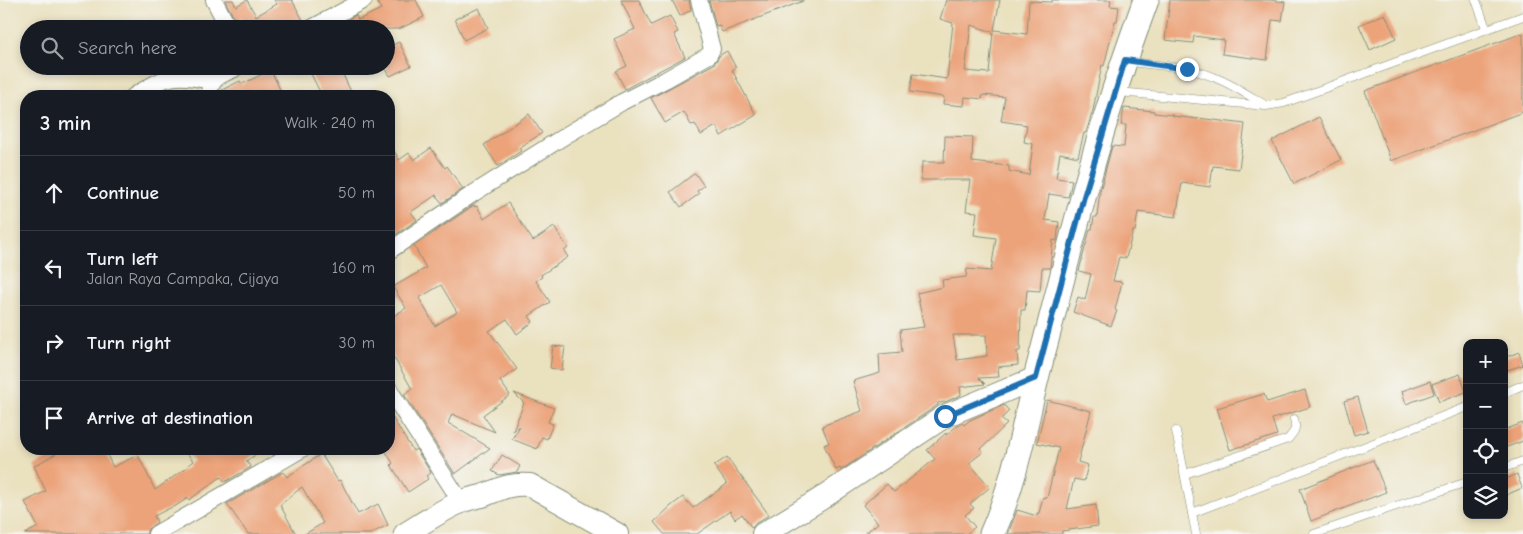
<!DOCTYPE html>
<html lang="en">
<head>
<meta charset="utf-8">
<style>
  body { margin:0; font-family:"Comic Neue",sans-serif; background:#242831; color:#f1f3f6 }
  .controls { position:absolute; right:15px; bottom:15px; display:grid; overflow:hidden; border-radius:10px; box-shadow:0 2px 8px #0003 }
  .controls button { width:45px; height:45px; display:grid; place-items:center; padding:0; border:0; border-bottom:1px solid #363941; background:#171b24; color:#f1f3f6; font:25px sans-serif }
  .stop { position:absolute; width:15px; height:15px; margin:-11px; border:4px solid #1f6fb2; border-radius:50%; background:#fff }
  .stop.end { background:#1f6fb2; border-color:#fff; box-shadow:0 1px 5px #0008 }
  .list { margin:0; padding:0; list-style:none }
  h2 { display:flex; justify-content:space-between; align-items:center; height:65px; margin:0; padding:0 20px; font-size:21px }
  h2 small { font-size:16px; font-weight:400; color:#9ea1a6 }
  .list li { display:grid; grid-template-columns:32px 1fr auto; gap:15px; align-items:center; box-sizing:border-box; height:75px; padding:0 20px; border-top:1px solid #363941 }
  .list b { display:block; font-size:19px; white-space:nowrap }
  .list p { margin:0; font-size:16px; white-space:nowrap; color:#9ea1a6 }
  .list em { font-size:16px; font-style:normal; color:#9ea1a6 }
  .icon { flex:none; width:28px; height:28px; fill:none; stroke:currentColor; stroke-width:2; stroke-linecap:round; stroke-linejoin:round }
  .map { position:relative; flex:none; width:1523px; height:534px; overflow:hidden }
  .search { position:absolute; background:#171b24; box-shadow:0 2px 8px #0003; left:20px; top:20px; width:375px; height:55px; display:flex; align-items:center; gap:12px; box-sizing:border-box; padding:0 18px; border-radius:28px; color:#9ea1a6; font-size:19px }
  .panel { position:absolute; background:#171b24; box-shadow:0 2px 8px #0003; left:20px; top:90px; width:375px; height:365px; border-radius:20px }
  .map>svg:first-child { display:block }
  .building { fill:#eca379; fill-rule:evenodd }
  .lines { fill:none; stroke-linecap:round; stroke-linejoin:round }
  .lane-casing { stroke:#848f7a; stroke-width:9 }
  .street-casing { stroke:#848f7a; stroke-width:18 }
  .secondary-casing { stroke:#848f7a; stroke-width:24 }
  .primary-casing { stroke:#848f7a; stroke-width:27 }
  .lane { stroke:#fff; stroke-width:8 }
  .street { stroke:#fff; stroke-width:16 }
  .secondary { stroke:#fff; stroke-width:22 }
  .primary { stroke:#fff; stroke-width:25 }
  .route { stroke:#1f6fb2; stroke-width:6 }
</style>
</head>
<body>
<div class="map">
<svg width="1523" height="534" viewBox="0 0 1523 534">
  <rect width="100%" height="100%" fill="#f6f6f2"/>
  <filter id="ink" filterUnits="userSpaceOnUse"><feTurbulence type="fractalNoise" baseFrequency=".02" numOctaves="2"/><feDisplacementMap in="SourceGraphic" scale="10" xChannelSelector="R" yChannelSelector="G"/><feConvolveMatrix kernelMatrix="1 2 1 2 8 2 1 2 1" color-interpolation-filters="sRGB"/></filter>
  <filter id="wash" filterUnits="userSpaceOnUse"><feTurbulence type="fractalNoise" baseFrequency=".0096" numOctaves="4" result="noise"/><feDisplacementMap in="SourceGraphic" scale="20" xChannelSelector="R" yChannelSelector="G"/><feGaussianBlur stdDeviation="1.12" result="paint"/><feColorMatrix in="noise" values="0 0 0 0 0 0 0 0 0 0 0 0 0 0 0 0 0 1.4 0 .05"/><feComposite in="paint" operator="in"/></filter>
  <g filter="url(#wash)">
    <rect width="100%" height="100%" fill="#eae1bf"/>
    <g id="blocks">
      <g class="building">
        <polygon points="225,0 233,0 236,6 247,0 256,16 277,4 274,0 292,0 304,22 300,29 290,29 285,20 268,29 248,29 242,18 236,22"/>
        <polygon points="376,0 416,0 424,17 399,29 332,29 356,15 358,20 381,9"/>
        <polygon points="621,0 639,0 651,25 670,16 678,32 674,34 685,57 625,89 616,71 627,66 614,39 635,29"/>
        <polygon points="672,0 689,0 691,10 680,16"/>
        <polygon points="709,0 803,0 803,1 722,32 719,25 716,26"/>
        <path d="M946 0H1000L994 30 1027 34 1029 1 1052 2V0H1111L1110 6 1119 7 1117 21H1115L1104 66 1102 65 1093 110 1086 133H1084L1078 157 1060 153 1056 178 1072 180 1070 190 1068 197 1049 194 1045 220 1059 222 1057 239V241L1053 240 1050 268H1042L1040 291 1027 290 1025 310H1021L1020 351H1017L1018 365 998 367 999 377 979 378 985 384 960 387 961 395 945 402 938 403V405L841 470 840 468 836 470 824 445 829 443 822 426 862 411 853 381 880 373 879 354 902 352 900 330 924 327 917 293 943 287 942 280 966 277 967 269 991 271 996 238 974 235 977 212 966 211 970 180H921L922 162H944L945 136 973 137 972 162 1009 166V171L1029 175 1033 144 1024 142 1027 125 1001 121 1005 97 983 95 982 99 965 97 964 106 943 104 944 97 910 92 913 74 947 79 953 23 940 19ZM971 25 993 32 989 73 965 71ZM953 335H986L987 356 957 360Z"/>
        <polygon points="1170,0 1270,0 1285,2 1282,21 1272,20 1267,60 1222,54 1224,40 1194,36 1193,43 1165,40"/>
        <polygon points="479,8 488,28 464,40 455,19"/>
        <polygon points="1385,14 1396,38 1370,50 1359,25"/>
        <polygon points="1523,33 1523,112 1391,161 1365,91"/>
        <polygon points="399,42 411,66 390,76 386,69 386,48"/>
        <polygon points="727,51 736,68 732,70 756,115 721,136 716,126 701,135 695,124 691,125 684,112 665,123 651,98 714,64 720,55"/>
        <polygon points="307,66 339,66 353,96 322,96"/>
        <polygon points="271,70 283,96 219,96 220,91 240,81 242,84"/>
        <polygon points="1124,108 1154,111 1154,113 1173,115 1173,116 1198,119 1198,118 1245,124 1239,169 1213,166 1210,187 1182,183 1176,217 1138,212 1135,231 1133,231 1126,258 1119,257 1113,281 1122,282 1115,310 1117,311 1111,326 1073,312 1078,297 1085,300 1091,274 1079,271 1090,229 1092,229 1094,217 1097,217 1100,191 1112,146 1124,147 1126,125 1121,125"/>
        <polygon points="529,114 542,133 519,148 521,151 498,166 484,145"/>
        <polygon points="1319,117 1341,160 1294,184 1272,141"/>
        <polygon points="389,141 399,160 409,153 414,160 431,148 445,168 447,166 463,189 442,203 436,195 411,212 417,220 389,239"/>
        <polygon points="695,173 704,186 697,191 699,194 681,207 670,192"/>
        <path d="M508 203 533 241 554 227 568 248 564 251 568 257 541 275 542 277 536 281 550 302 529 316 533 322 517 334 507 319 489 331 517 369 500 381 510 395 483 415 495 432 452 414 448 423 490 448 455 474 404 394 412 389 389 349V319L406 308 393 287 426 268 414 246 474 205 475 207 477 206 484 219ZM441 285 457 312 435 326 419 298Z"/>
        <polygon points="553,346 565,347 562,370 550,368"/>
        <polygon points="1519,352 1523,365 1504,371 1504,358"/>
        <polygon points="1460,374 1466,392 1439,402 1432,384"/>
        <polygon points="1430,381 1434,394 1406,404 1402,391"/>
        <polygon points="1305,390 1310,407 1272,419 1277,435 1230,450 1217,408 1264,394 1267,402"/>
        <polygon points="514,393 554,408 548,422 553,424 547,439 542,437 537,449 512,439 520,426 513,431 524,403"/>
        <polygon points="1358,397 1368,431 1354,435 1344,401"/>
        <polygon points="1047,400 1091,411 1078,462 1088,465 1084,481 1074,479 1067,509 1096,505 1098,526 1062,531 1062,534 1008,534 1017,510 1037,516 1037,513 1039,513 1043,497 1047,498 1059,448 1037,443"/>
        <polygon points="1004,405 1009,411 1001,419 1007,424 981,449 983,452 969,463 990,487 970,504 974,508 965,515 975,527 966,534 864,534 878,523 863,505 887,484 894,492 935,459 927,450 946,433 946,435 958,425 962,423 964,425 970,420"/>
        <polygon points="389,412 413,451 416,449 431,473 426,476 428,479 408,492 391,465 393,463 384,449 389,449"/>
        <polygon points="1523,423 1523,441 1507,447 1504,439 1504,430"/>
        <polygon points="64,449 104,449 113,467 138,455 155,490 189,466 188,465 193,461 184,449 265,449 246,461 251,467 225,482 221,477 189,500 188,498 174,507 174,506 154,516 157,522 148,529 146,534 25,534 38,527 25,502 46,491 34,466"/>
        <polygon points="321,454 338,481 340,480 358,514 378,504 388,525 370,534 305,534 323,523 302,487 280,505 296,534 248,534 227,504 283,472 287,477"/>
        <polygon points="502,455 520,466 517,472 499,475 492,471"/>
        <polygon points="727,457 769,515 756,523 752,528 742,514 735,519 730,511 697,534 664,534 654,522 671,506 683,497 693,508 727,484 714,466"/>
        <polygon points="1373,460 1386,492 1311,521 1300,489"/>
        <polygon points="1517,474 1522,488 1504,496 1504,480"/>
      </g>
    </g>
  </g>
  <g filter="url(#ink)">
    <use href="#blocks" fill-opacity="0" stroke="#848f7a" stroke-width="1"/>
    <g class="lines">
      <defs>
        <g id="lane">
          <polyline points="1476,0 1486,28"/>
          <path d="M1128 61C1147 65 1167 65 1186 69 1216 74 1240 90 1265 105"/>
          <polyline points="1119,92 1266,106 1284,103 1523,16"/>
          <polyline points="1504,393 1523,385"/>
          <polyline points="1176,431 1196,534"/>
          <polyline points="1504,468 1523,461"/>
          <path d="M1185 474 1288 439C1294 432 1297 429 1294 419"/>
          <polyline points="1192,513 1467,407"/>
          <polyline points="1314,534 1467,482"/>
        </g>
        <g id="street">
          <polyline points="214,0 229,29"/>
          <polyline points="310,29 364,0"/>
          <path d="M134 96C144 90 155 82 166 79 180 74 199 78 213 82"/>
          <path d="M209 96C210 78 219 76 234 69L235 66"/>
          <polyline points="389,251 474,193 568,134 622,102 665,80 709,55 712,49 699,0"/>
          <polyline points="389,389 461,502"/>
          <polyline points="156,534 302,449"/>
        </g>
        <g id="secondary">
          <path d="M405 534C423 523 440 511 459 503 466 499 474 498 482 496 500 489 510 483 530 485L617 534"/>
          <polyline points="763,534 819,500 945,416 1036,378"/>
        </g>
        <path id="primary" d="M992 534C1017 478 1025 418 1041 359 1065 269 1086 178 1115 89 1125 59 1135 30 1146 0"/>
      </defs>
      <use href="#lane" class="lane-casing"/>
      <use href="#street" class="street-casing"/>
      <use href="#secondary" class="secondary-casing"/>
      <use href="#primary" class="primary-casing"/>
      <use href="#lane" class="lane"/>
      <use href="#street" class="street"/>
      <use href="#secondary" class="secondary"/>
      <use href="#primary" class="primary"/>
    </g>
  </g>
  <g class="lines" filter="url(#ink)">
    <polyline class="route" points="945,416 1036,378 1083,200 1125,60 1187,69"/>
  </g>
</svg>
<div class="controls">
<button>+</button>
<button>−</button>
<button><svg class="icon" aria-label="locate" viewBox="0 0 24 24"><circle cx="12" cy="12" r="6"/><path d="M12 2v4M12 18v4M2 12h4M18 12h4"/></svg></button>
<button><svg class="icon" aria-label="layers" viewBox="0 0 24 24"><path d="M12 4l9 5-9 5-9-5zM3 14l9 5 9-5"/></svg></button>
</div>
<div class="stop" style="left:945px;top:416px"></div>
<div class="stop end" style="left:1187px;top:69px"></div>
<div class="search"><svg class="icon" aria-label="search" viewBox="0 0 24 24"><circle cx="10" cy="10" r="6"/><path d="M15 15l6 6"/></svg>Search here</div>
<section class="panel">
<h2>3 min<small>Walk · 240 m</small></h2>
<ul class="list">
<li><svg class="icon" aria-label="ahead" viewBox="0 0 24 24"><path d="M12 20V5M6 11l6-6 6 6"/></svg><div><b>Continue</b></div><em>50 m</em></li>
<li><svg class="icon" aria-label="left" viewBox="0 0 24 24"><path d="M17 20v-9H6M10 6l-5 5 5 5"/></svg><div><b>Turn left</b><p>Jalan Raya Campaka, Cijaya</p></div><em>160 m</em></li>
<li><svg class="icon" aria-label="right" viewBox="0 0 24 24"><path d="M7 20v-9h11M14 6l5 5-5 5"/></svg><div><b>Turn right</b></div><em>30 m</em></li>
<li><svg class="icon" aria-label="arrive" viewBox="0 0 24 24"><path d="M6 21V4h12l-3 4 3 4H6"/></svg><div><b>Arrive at destination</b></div></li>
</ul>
</section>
</div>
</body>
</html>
